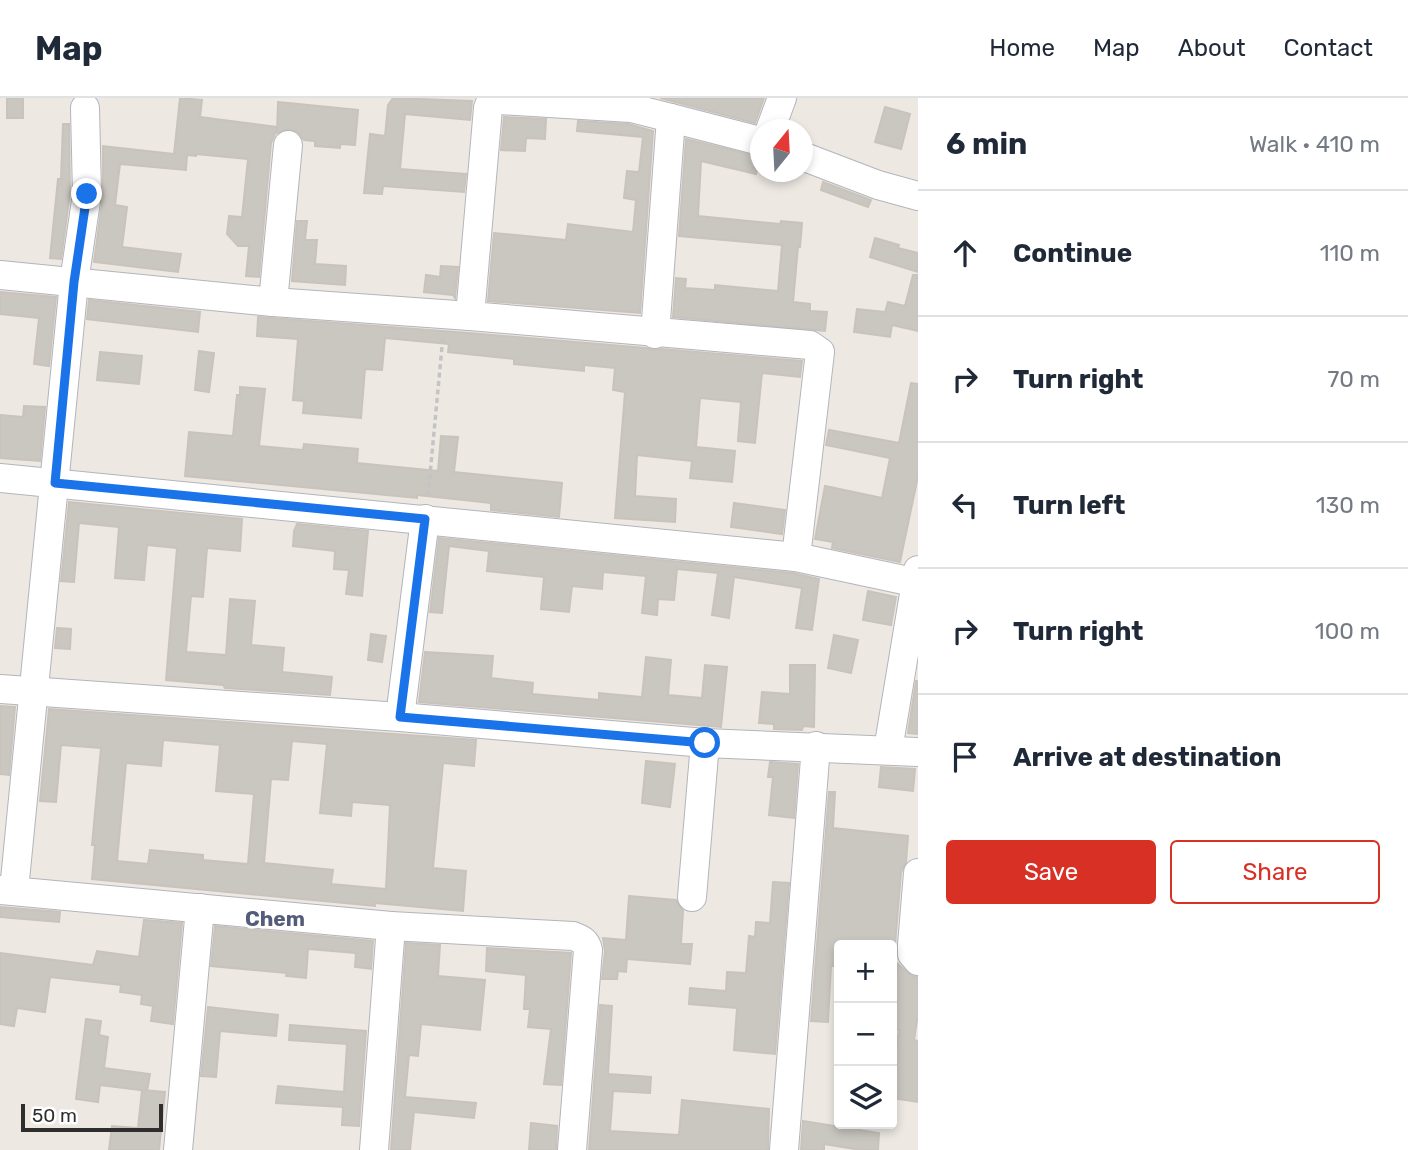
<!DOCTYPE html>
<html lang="en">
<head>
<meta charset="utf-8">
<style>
  body { margin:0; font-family:Rubik,sans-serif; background:#f2f2f3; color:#1f2937 }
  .controls { position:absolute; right:21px; bottom:21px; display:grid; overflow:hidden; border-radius:7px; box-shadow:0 4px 10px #0003 }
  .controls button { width:63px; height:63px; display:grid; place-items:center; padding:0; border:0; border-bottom:2px solid #e0e1e3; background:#fff; color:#1f2937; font:35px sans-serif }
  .compass { position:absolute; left:750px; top:21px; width:63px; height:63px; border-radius:50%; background:#fff; box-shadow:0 4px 10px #0003; rotate:18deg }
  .scale { position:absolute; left:21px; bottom:18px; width:142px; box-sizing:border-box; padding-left:7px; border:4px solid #2e2e2e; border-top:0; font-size:19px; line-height:24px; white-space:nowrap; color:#2e2e2e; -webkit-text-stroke:5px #fff; paint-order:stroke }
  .stop { position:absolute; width:21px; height:21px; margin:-16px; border:5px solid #1a73e8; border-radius:50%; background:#fff }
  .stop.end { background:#1a73e8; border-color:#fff; box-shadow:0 2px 7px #0008 }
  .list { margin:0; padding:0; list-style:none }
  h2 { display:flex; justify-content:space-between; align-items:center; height:91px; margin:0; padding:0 28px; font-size:30px }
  h2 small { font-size:23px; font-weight:400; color:#747a83 }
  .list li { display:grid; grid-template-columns:46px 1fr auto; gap:21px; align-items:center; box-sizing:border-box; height:126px; padding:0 28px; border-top:2px solid #e0e1e3 }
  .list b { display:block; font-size:26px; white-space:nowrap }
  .list em { font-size:23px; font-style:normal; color:#747a83 }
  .actions { display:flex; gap:14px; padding:21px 28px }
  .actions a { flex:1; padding:16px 0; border:2px solid #d93025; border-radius:7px; text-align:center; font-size:24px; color:#d93025 }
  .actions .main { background:#d93025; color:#fff }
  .icon { flex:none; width:38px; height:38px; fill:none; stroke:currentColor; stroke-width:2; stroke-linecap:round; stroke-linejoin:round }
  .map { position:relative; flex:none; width:918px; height:1052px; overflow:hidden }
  header { display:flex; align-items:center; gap:42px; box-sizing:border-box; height:98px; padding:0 35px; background:#fff; border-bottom:2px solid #e0e1e3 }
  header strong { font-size:33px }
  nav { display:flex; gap:38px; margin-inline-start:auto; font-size:24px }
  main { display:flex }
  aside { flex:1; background:#fff }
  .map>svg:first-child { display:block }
  .building { fill:#cac6c0; stroke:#c9c3bc; stroke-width:2; fill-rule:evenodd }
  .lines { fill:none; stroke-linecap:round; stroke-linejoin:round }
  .minor-casing { stroke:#b3b5bc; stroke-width:30 }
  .path { stroke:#c4c4c4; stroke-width:3.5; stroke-dasharray:5 3.5; stroke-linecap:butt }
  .minor { stroke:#fff; stroke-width:28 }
  .route { stroke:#1a73e8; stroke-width:9 }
  .labels { text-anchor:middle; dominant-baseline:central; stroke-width:5; stroke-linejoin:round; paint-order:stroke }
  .quarter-label { font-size:21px; font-weight:bold; fill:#535c7a; stroke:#fff }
</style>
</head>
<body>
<header>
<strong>Map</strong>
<nav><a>Home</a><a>Map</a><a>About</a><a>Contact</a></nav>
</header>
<main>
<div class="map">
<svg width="918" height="1052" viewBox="0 0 918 1052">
  <rect width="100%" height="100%" fill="#ede8e2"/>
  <g class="building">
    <rect x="7" y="0" width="16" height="20"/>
    <polygon points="180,0 202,2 200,19 278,29 271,45 259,179 246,178 249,148 238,148 227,136 229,118 242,119 248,61 196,56 196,58 187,57 186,72 120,66 115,107 127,109 122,149 181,156 178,174 94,164 103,98 103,48 174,56"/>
    <polygon points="393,0 472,3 470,22 405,16 400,71 466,76 464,94 383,88 382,96 364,95 370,36 385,38 388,7"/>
    <polygon points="660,0 764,0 755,25"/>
    <polygon points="278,4 358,12 355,47 340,46 340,50 315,48 315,43 304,42 298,34 290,31 277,35"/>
    <polygon points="885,9 910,16 901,51 875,44"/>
    <polygon points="504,19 546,21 545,41 526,40 525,53 501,52"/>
    <polygon points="578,23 628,26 653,33 640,215 488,203 494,135 566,142 568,126 633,134 636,102 624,100 627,73 639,74 643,39 577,33"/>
    <polygon points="63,26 69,26 70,95 61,161 50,160 58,81 61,81"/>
    <polygon points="686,41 760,59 760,72 757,71 756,76 701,63 698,118 780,126 781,123 802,125 800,149 798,149 793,204 810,206 810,213 827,214 825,233 673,219 676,180 686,181 685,190 715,192 715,187 778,193 782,147 679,138"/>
    <polygon points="823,84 871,102 868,109 821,92"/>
    <polygon points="297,123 307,123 305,142 317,142 315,166 346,168 345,187 292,183"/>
    <polygon points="875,140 899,147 898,150 918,155 918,174 870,159"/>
    <polygon points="441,168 458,169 455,200 453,197 424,194 426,177 440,179"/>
    <polygon points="913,177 918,177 918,233 892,227 890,239 854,234 857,211 885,214 888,204 905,208"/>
    <polygon points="0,194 56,199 49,268 34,266 39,220 0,216"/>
    <polygon points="89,202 200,214 198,234 87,221"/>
    <polygon points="258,219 469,235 646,250 653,252 662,251 802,263 800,279 762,275 755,345 738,343 741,304 700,300 696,349 735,353 732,384 690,380 692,363 637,357 635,398 676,401 675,424 615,420 625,294 613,292 615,270 584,267 584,273 514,266 514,261 448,254 449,246 385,240 382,272 365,271 361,320 303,315 304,303 293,302 298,241 257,238"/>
    <polygon points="199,253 214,255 209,294 195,292"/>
    <polygon points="100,254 142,258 139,286 97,282"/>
    <polygon points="911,285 918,286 918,378 900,464 832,450 833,444 815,441 825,388 882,400 890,360 826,347 829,332 899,345"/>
    <polygon points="240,289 265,291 259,348 303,352 304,346 358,351 357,365 438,373 441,338 458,339 454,374 562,385 559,419 491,412 491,405 417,397 417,400 185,378 189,334 233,338 237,297 240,297"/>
    <polygon points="24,308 45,309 40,363 0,360 0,317 23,319"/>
    <polygon points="69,404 242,421 240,453 207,450 203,499 191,498 186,554 226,557 230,501 255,503 251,547 284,550 282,574 332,579 330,597 225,590 223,587 166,582 177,450 147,447 144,482 115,480 119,429 79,425 74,484 61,483"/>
    <polygon points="734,405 785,412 782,436 731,429"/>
    <polygon points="297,426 368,433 362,498 346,496 349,472 334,471 335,453 293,448 294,433"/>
    <polygon points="439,440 793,475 819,481 812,532 796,530 802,490 734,479 729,520 712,517 718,475 677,471 674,502 658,501 657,517 642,515 646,478 603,474 602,491 572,488 569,514 541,511 544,479 487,473 489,453 449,448 442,515 430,514"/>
    <polygon points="868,493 896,499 891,527 863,522"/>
    <polygon points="57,530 71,531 70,551 55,550"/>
    <polygon points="371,536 386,538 382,564 368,562"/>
    <polygon points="834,537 858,542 851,575 828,570"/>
    <polygon points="425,554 493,558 491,580 533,585 532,596 599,602 599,595 642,599 646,559 671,562 668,597 702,600 705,567 727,569 721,629 419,604"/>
    <polygon points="790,567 815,567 814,629 803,628 802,632 774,631 774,626 759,625 762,594 790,596"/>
    <polygon points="916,583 918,583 918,636 908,635"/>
    <polygon points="0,608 15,609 9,677 0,676"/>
    <path d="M49 611 476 642 474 668 443 665 433 770 466 773 463 813 375 805V808L92 781 95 747H92L101 650 61 647 56 704 40 703ZM163 642 220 647 216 693 254 696 248 766 203 762V757L150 752 148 766 117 763 126 665 161 668ZM292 643 327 646 320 715 351 718 352 704 390 707 386 791 331 786 333 772 264 765 271 681 288 682Z"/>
    <polygon points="646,663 675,666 670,709 642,705"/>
    <polygon points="770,664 798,666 794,720 769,717 773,679 768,679"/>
    <polygon points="881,669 915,671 913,693 879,689"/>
    <polygon points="829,694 835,694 833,730 908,738 906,764 901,774 895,847 839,847 839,868 831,868 828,924 811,923"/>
    <polygon points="773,784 789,785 775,956 734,952 737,910 689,906 690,890 726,893 727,874 746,875 749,838 755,839 756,824 770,825"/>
    <polygon points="629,798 676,802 683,813 681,846 692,846 690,866 627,861 626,874 618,873 617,881 602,881 605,853 603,840 626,842"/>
    <polygon points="0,809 60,814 59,824 0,819"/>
    <polygon points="144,822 182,825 173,926 151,923 153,908 141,906 142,897 120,894 121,887 50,879 45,914 17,910 14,928 0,926 0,855 93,867 97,853 139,859"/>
    <polygon points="215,828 373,843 371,871 355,869 356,855 308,851 306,880 286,878 287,875 211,868"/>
    <polygon points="406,845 440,847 438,878 485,882 480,932 421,926 418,958 409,957 405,999 476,1005 474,1020 414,1014 410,1052 391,1052"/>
    <polygon points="487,850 571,855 561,987 544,986 551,931 528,929 530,911 524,911 526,877 486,873"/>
    <polygon points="898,866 912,878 918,879 918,916 914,942 918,943 918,1004 892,1000 892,973 899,932 892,931 892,904"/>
    <polygon points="600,907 612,908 608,976 651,979 650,995 613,993 610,1033 679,1037 682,1002 769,1011 768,1052 589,1052"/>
    <polygon points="208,909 278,917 276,938 220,933 216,979 201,978"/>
    <polygon points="86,921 101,923 99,937 108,939 104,970 150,976 147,993 100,987 98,1004 76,1001"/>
    <polygon points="290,927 366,933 359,1028 342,1027 343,1009 276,1005 278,988 344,994 347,946 289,942"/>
    <polygon points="142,992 165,994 159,1052 109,1052 112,1028 138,1030"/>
    <polygon points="803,1023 879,1035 878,1052 861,1052 824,1046 824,1052 801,1052"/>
    <polygon points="531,1025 557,1028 556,1052 529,1052"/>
  </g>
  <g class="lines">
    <defs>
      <g id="minor">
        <polyline points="770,32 782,0"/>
        <polyline points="802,58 878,87 918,98"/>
        <polyline points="0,177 273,204 470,218 810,247 820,254 796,459"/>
        <polyline points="273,204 288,47"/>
        <polyline points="470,218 488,10 490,5 500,2 631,10 671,20"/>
        <polyline points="655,236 671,20 760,43"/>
        <polyline points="0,380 796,459 918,485"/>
        <polyline points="0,591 400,619 705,645 918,654"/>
        <polyline points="400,619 425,421"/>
        <polyline points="888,652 918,472"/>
        <polyline points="918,775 912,847 912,856 918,863"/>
        <path d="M0 792 391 828 573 838C581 841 586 843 588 852L572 1052"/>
        <polyline points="14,792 74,184 87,96 85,10"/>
        <polyline points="692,799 705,645"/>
        <polyline points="178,1052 200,810"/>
        <polyline points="374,1052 391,828"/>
        <polyline points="784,1052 816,648"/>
      </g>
    </defs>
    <use href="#minor" class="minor-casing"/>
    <polyline class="path" points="428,398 443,238"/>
    <use href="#minor" class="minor"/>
  </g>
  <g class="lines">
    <polyline class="route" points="87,96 74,184 55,385 425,421 400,619 705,645"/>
  </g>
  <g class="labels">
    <g class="quarter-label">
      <text x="275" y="820">Chem</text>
    </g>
  </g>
</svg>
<div class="controls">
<button>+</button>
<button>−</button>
<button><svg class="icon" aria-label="layers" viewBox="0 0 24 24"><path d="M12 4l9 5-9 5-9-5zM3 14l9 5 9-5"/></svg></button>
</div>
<svg class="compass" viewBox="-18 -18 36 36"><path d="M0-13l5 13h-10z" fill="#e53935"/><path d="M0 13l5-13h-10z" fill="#747a83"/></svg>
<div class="scale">50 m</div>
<div class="stop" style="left:705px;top:645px"></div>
<div class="stop end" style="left:87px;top:96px"></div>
</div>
<aside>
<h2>6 min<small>Walk · 410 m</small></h2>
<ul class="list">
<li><svg class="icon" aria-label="ahead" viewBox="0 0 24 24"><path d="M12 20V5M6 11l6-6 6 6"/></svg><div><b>Continue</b></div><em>110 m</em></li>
<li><svg class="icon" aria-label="right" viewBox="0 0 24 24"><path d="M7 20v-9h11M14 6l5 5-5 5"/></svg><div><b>Turn right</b></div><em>70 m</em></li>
<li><svg class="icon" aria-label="left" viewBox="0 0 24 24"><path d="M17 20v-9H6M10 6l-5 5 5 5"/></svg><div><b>Turn left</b></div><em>130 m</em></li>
<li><svg class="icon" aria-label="right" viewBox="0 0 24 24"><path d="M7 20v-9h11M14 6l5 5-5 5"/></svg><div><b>Turn right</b></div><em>100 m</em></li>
<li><svg class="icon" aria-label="arrive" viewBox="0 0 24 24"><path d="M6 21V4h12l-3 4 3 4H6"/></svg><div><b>Arrive at destination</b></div></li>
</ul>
<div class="actions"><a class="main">Save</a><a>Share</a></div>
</aside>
</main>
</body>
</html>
